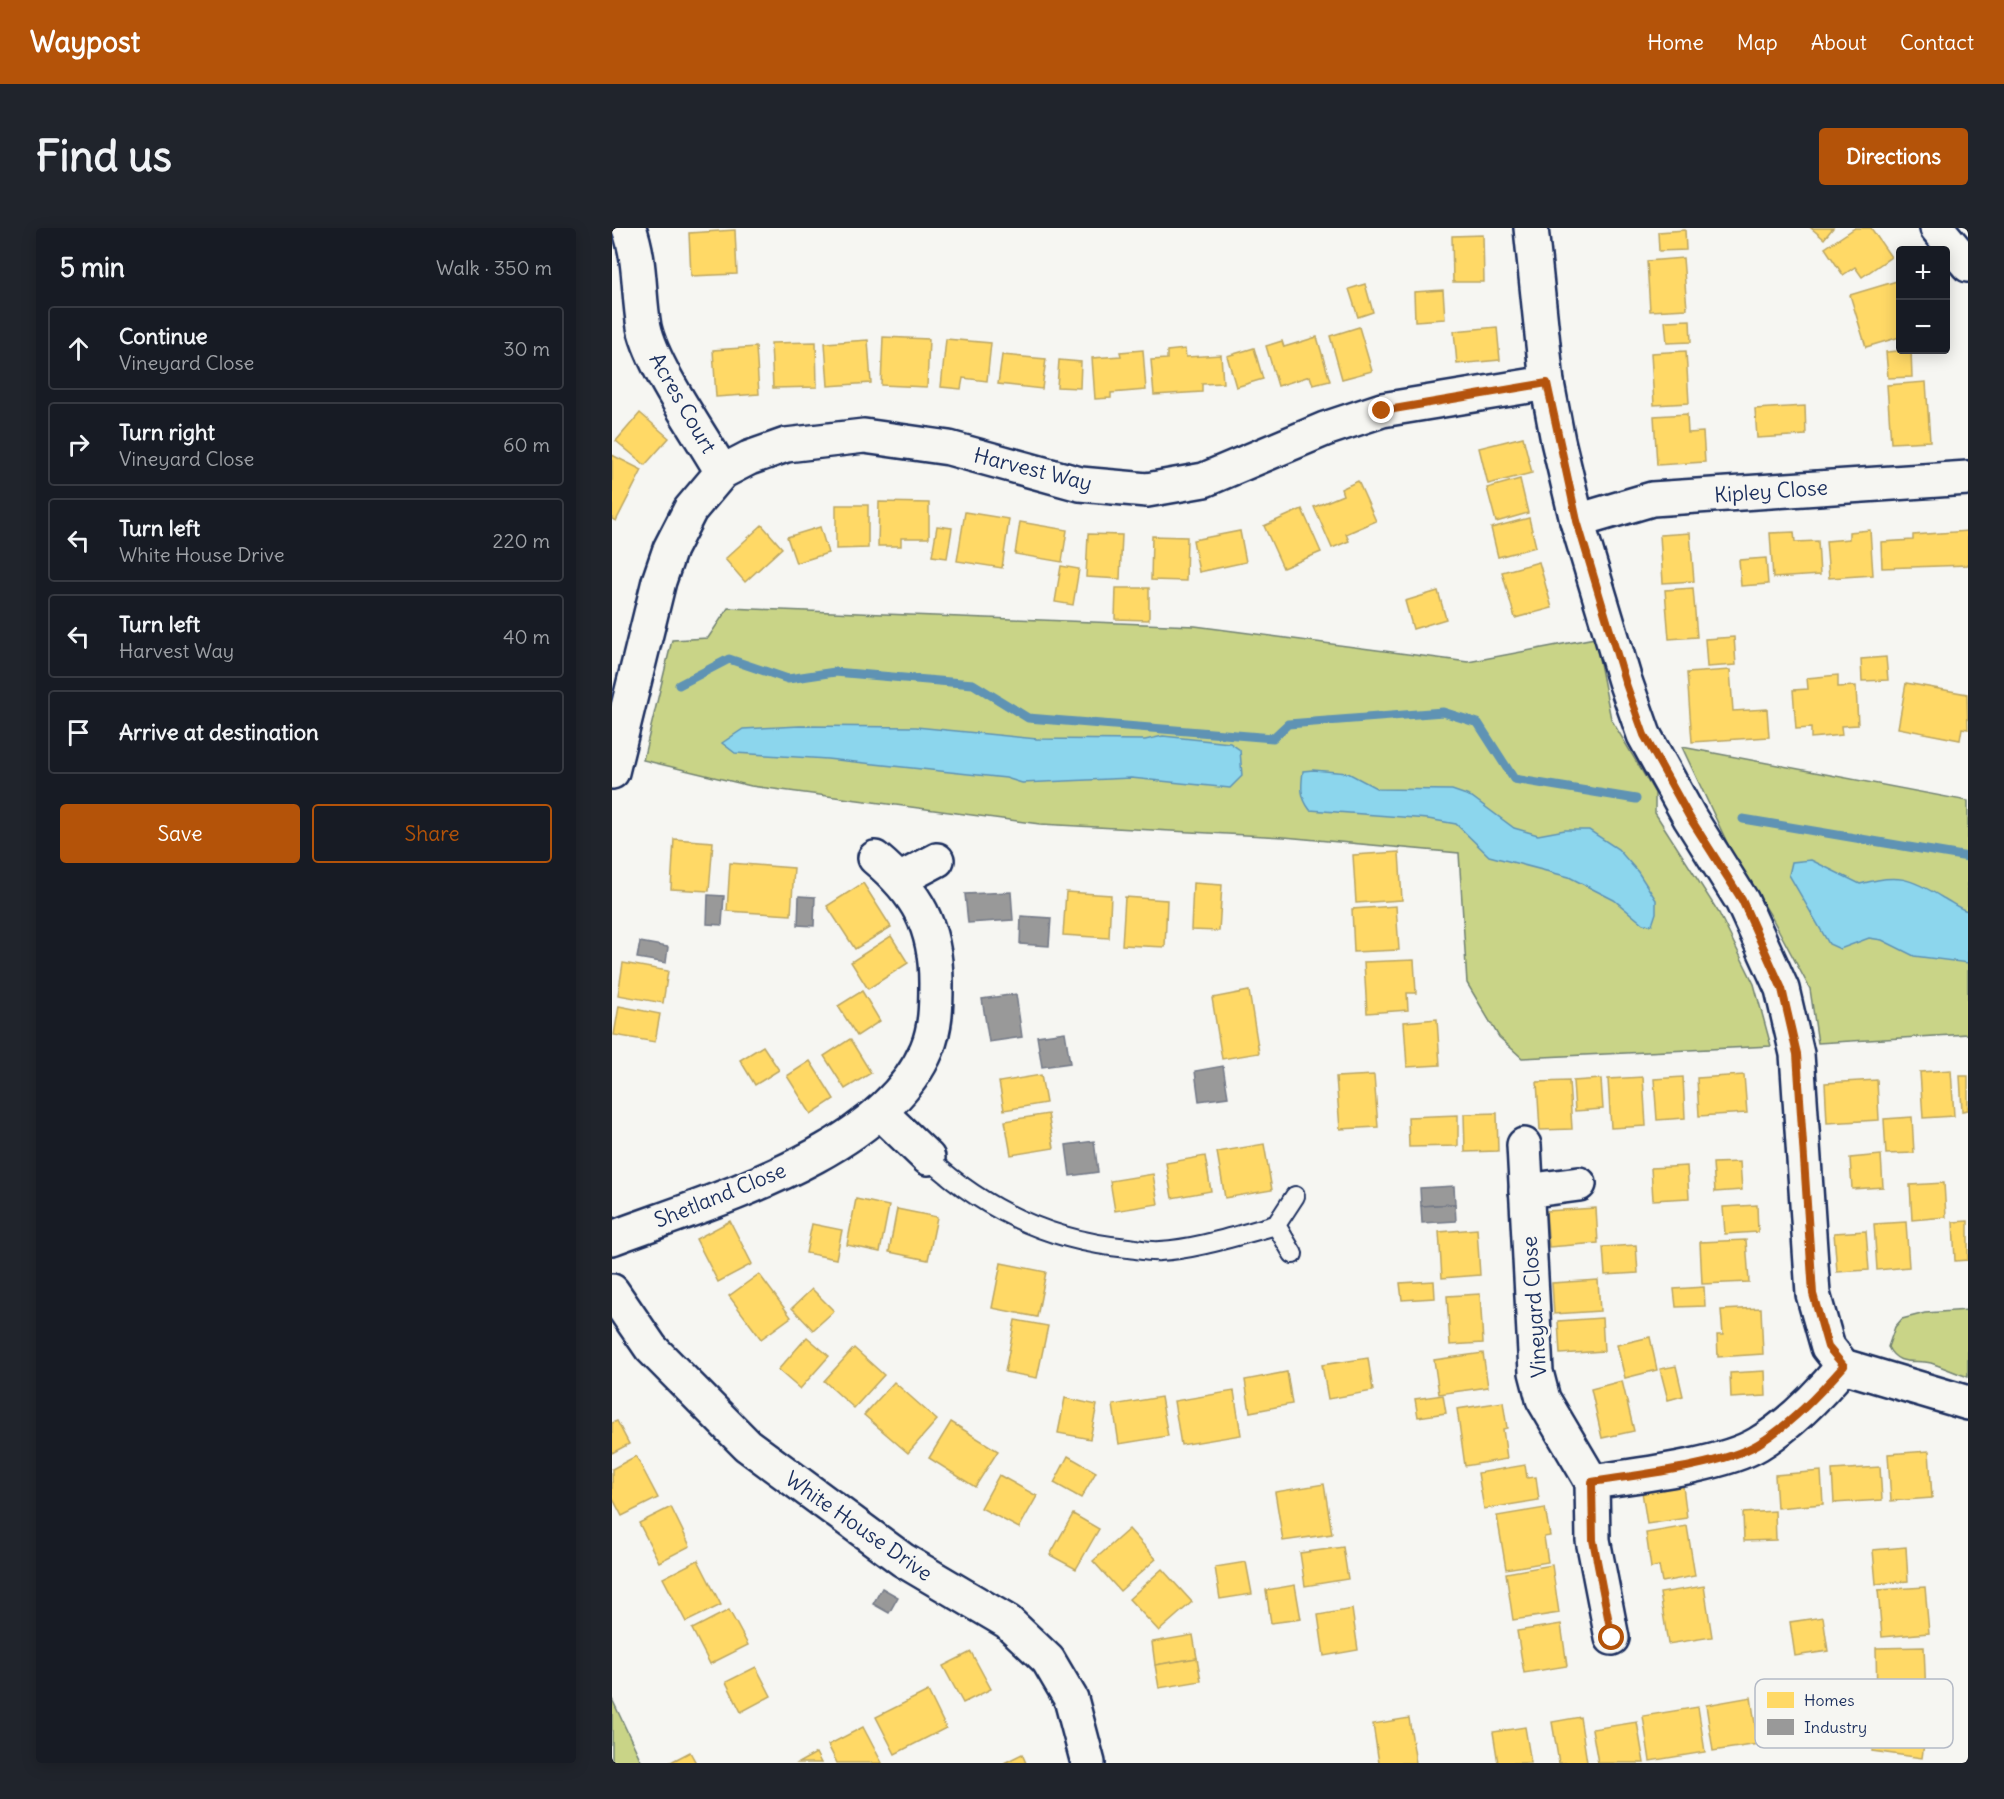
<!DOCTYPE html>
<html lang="en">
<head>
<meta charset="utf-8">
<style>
  body { margin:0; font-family:Delius,sans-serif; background:#20242c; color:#f1f3f6 }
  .controls { position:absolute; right:18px; top:18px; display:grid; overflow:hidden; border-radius:6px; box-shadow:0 3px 15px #0003 }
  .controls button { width:54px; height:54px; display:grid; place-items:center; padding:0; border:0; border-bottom:2px solid #363941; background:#171b24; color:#f1f3f6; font:30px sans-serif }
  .stop { position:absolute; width:18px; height:18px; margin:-14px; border:4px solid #b45309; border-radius:50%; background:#fff }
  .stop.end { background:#b45309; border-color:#fff; box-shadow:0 2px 6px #0008 }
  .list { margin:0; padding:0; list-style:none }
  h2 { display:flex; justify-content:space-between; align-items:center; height:78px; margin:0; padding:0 24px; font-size:26px }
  h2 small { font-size:20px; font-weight:400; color:#9ea1a6 }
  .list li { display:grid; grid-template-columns:39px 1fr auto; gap:18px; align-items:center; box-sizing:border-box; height:84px; margin:0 12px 12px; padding:0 12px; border:2px solid #363941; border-radius:6px }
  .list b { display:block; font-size:22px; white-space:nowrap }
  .list p { margin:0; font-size:20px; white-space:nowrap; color:#9ea1a6 }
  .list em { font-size:20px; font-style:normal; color:#9ea1a6 }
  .actions { display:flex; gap:12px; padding:18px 24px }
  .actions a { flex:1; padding:14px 0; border:2px solid #b45309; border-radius:6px; text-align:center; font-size:21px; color:#b45309 }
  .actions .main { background:#b45309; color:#fff }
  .icon { flex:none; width:33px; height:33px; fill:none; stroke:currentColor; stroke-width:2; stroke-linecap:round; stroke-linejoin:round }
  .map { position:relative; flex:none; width:1356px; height:1535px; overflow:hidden; border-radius:6px }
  header { display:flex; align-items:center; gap:36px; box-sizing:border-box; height:84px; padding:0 30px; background:#b45309; color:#fff }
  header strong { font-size:28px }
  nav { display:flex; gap:33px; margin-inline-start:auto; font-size:21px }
  .intro { display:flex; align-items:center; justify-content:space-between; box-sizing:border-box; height:144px; padding:0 36px }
  h1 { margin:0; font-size:42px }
  .button { padding:15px 27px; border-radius:6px; background:#b45309; color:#fff; font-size:21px; font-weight:700 }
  main { display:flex; gap:36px; padding:0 36px }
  aside { flex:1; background:#171b24; border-radius:6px; box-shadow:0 3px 15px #0003 }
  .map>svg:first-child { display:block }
  .green { fill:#c9d487; stroke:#728272; stroke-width:1.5 }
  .water { fill:#8cd6ed; stroke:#5f93b4; stroke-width:1.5 }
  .homes { fill:#ffd966; stroke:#bba664; stroke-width:1.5 }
  .industry { fill:#999; stroke:#737987; stroke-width:1.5 }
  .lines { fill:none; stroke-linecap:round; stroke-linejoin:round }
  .stream { stroke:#5f93b4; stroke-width:9 }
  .lane-casing { stroke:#1b2f5e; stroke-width:22 }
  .street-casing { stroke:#1b2f5e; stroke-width:38 }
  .lane { stroke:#f6f6f2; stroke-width:18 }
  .street { stroke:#f6f6f2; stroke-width:33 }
  .route { stroke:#b45309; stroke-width:8 }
  .labels { text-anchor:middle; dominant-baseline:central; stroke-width:6; stroke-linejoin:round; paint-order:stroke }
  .street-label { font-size:21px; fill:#1b2f5e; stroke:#f6f6f2 }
  .key { fill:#f6f6f2; stroke:#b4bac6; stroke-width:1.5 }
  .key-label { font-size:16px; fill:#1b2f5e }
</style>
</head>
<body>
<header>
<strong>Waypost</strong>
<nav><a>Home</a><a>Map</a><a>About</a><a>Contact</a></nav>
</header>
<div class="intro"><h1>Find us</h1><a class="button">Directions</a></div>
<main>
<aside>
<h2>5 min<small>Walk · 350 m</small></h2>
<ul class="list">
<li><svg class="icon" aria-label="ahead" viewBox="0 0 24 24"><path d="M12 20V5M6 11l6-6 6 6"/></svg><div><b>Continue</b><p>Vineyard Close</p></div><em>30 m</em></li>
<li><svg class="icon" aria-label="right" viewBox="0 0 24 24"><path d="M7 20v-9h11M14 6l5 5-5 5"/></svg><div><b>Turn right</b><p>Vineyard Close</p></div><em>60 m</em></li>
<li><svg class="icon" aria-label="left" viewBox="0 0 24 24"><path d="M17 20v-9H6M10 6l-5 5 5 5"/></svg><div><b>Turn left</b><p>White House Drive</p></div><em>220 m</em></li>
<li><svg class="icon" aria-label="left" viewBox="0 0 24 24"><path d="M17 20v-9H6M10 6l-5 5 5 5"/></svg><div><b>Turn left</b><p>Harvest Way</p></div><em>40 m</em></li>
<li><svg class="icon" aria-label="arrive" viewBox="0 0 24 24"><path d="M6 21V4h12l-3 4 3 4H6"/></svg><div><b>Arrive at destination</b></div></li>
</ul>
<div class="actions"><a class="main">Save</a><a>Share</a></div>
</aside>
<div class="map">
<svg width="1356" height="1535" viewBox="0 0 1356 1535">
  <rect width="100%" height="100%" fill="#f6f6f2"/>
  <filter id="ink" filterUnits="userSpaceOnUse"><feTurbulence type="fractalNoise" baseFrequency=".0167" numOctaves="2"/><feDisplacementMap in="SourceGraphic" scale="12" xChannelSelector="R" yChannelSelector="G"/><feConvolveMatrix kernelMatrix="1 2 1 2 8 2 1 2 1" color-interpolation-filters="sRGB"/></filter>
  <g filter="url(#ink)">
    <g class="green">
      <polygon points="116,380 583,398 856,434 983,410 999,491 1043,565 1043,585 1107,685 1142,756 1159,818 910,830 887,809 855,755 847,625 672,609 428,596 139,558 31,532 60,412 96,410"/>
      <polygon points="1070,519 1356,573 1356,806 1206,815 1198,761 1159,688 1120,625"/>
      <path d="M1356 1082V1149C1344 1145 1331 1139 1319 1135 1302 1131 1286 1139 1276 1119L1283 1099 1290 1091 1313 1085Z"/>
      <polygon points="0,1471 30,1535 0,1535"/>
    </g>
    <g class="water">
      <polygon points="188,498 304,499 425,511 533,512 551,508 618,515 628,522 630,548 618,560 519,550 410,555 394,550 215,531 123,525 110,515 131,501"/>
      <path d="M701 542 736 545 766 561 840 562 860 569 902 600 926 607 953 602H977L1006 621 1026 644 1044 672V685L1040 697 1031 696 1002 672 957 649 877 628 844 596 816 591 698 582C688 569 689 559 691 543Z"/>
      <path d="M1199 632 1248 656C1285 645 1299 650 1331 670 1339 674 1347 681 1356 683V735L1302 728 1270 712 1257 710 1228 721 1217 716 1177 647 1180 634Z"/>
    </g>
    <g class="homes">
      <polygon points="1199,0 1221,0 1212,11"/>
      <polygon points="1243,0 1259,0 1279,29 1250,49 1243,39 1231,47 1213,20"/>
      <polygon points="123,2 125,46 79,48 77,5"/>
      <polygon points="1073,2 1074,22 1047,23 1046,4"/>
      <polygon points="871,7 872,54 841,54 840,8"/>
      <polygon points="1071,30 1075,81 1038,83 1035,33"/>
      <polygon points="1288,52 1288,109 1254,119 1238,67"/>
      <polygon points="753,56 761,84 746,89 737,61"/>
      <polygon points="831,62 833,91 803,93 802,64"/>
      <polygon points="1078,92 1079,114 1055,115 1053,93"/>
      <polygon points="747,99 760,143 730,151 718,108"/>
      <polygon points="885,99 888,132 845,136 842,103"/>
      <polygon points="271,109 317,111 315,159 269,157"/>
      <polygon points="705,109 718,153 701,157 698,148 666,158 654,118 670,113 672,119"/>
      <polygon points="334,111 379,115 375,153 351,150 349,161 329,159"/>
      <polygon points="256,112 259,155 216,158 213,115"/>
      <polygon points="204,114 205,159 161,160 159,115"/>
      <polygon points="144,119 147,166 104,169 101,122"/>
      <polygon points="642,120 651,151 624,159 615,128"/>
      <polygon points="573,121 574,129 609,127 611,155 590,156 590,164 542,167 539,132 555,131 555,123"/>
      <polygon points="531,122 534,162 499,165 499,170 483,171 480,130 509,128 508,124"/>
      <polygon points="1299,122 1300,149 1276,150 1274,124"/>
      <polygon points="1074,123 1077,175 1042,177 1039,125"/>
      <polygon points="390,127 434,131 430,161 386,156"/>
      <polygon points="447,132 469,134 468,160 445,159"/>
      <polygon points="1314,154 1318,213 1279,215 1275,157"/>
      <polygon points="1193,178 1194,207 1145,210 1143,181"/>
      <polygon points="28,185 57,210 33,237 4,213"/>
      <polygon points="1075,186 1076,205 1091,204 1093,234 1045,237 1042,188"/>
      <polygon points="911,209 920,245 876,256 867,220"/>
      <polygon points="0,227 30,242 4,293 0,291"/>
      <polygon points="908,251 916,285 884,294 875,260"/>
      <polygon points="746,253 764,293 734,306 737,313 720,320 702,279 731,267 729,261"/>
      <polygon points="267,274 317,275 317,310 289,310 289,318 266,318"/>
      <polygon points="224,277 256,277 256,320 224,321"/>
      <polygon points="690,281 709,324 671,340 652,298"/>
      <polygon points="353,284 397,291 390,340 345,333"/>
      <polygon points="917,290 924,319 886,329 879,300"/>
      <polygon points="408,294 455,302 450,334 403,326"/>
      <polygon points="150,297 170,320 133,354 113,331"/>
      <polygon points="325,298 340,300 335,330 320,328"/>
      <polygon points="208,299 216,325 184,335 175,309"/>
      <polygon points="1258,302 1261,347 1217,350 1214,313 1237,311 1237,304"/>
      <polygon points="628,303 634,334 587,344 581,312"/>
      <polygon points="1356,303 1356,337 1270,340 1269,314 1301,312 1301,307"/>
      <polygon points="1182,304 1183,314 1206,313 1208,347 1161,350 1158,305"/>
      <polygon points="1078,305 1082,353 1051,355 1048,307"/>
      <polygon points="476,306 510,307 508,351 474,349"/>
      <polygon points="540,308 575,309 574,353 539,352"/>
      <polygon points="1154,330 1156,356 1129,358 1127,332"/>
      <polygon points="927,334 940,380 903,390 890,344"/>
      <polygon points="449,338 467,341 461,377 443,374"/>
      <polygon points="504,360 537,360 537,392 503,391"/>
      <polygon points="1081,360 1085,409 1057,411 1053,362"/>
      <polygon points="826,363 834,391 801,401 793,373"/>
      <polygon points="1122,409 1124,437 1095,439 1093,411"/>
      <polygon points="1274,429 1276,452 1250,453 1249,431"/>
      <polygon points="1118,442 1121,483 1155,481 1157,509 1080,514 1075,445"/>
      <polygon points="1226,447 1226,459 1244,458 1246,497 1229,498 1230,507 1199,510 1199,500 1184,501 1181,462 1196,461 1195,450"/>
      <polygon points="1294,455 1355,466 1356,501 1350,500 1348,512 1286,500"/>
      <polygon points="62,611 101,614 97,663 59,661"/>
      <polygon points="787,624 790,672 744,675 741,627"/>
      <polygon points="118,635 182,640 179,687 115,683"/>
      <polygon points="251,655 279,699 243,721 215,678"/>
      <polygon points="581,655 610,657 607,703 579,702"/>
      <polygon points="454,664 499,667 497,710 451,707"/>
      <polygon points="513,669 555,672 553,719 510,717"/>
      <polygon points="784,678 787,722 742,724 740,681"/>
      <polygon points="279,708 296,735 256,761 239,734"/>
      <polygon points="802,732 804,765 795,765 796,782 755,785 752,734"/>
      <polygon points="11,735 56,743 51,775 6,767"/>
      <polygon points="250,763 268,793 245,808 226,778"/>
      <polygon points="637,763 647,825 610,831 600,770"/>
      <polygon points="7,778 48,786 43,814 2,807"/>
      <polygon points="825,791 828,837 795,839 792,794"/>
      <polygon points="238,811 259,845 233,861 212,828"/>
      <polygon points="151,818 167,842 143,857 128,832"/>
      <polygon points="198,833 222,871 199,886 175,848"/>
      <polygon points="1339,842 1342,888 1311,890 1308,844"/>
      <polygon points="429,847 434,875 392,882 387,854"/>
      <polygon points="762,847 766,899 728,901 724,849"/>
      <polygon points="1132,847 1135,885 1087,888 1085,850"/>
      <polygon points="1348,848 1356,848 1356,882 1350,883"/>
      <polygon points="1031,849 1034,898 999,900 996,851"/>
      <polygon points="1071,849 1073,890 1045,892 1042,851"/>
      <polygon points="989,851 991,881 963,883 961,853"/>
      <polygon points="1265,852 1267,892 1215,895 1213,855"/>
      <polygon points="957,853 960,901 928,902 925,854"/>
      <polygon points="885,885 886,923 853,924 852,886"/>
      <polygon points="436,886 442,920 399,927 393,893"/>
      <polygon points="846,887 846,918 797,919 796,889"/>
      <polygon points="1300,889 1302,925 1274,926 1272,891"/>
      <polygon points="652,916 660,962 613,970 605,924"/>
      <polygon points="1269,927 1271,959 1240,961 1238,930"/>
      <polygon points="593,928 599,963 560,970 554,935"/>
      <polygon points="1128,934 1130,962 1103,964 1101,935"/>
      <polygon points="1075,938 1077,970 1041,972 1039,940"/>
      <polygon points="541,946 546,976 503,983 498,953"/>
      <polygon points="1332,955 1334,989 1300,992 1298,957"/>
      <polygon points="244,971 277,978 268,1024 235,1017"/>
      <polygon points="1145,977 1146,1004 1113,1006 1111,979"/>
      <polygon points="984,980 986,1015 937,1019 934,983"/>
      <polygon points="285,981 325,989 316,1032 277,1024"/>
      <polygon points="118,993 140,1036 106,1054 84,1011"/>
      <polygon points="1356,993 1356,1032 1343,1033 1341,994"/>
      <polygon points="1294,994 1297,1039 1265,1042 1262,996"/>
      <polygon points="200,996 230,1002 224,1031 194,1025"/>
      <polygon points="865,1001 868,1047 830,1050 827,1004"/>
      <polygon points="1254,1003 1257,1042 1225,1044 1222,1005"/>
      <polygon points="1134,1012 1137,1054 1090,1056 1088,1014"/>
      <polygon points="1024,1017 1026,1045 993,1047 991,1019"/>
      <polygon points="389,1035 434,1044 425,1089 380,1080"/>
      <polygon points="147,1046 179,1089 149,1111 117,1068"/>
      <polygon points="986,1052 988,1083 942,1086 940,1055"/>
      <polygon points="822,1053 823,1070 790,1072 788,1055"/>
      <polygon points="1092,1059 1093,1078 1064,1079 1062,1061"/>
      <polygon points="200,1061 222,1083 201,1102 180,1080"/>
      <polygon points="868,1066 871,1115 838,1117 835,1068"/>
      <polygon points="1149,1080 1151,1126 1106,1129 1105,1107 1111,1107 1109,1082"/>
      <polygon points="990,1090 992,1123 948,1126 946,1093"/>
      <polygon points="403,1092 436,1098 425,1150 393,1144"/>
      <polygon points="195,1109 217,1128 188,1161 166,1142"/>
      <polygon points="1038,1109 1045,1142 1013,1150 1005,1117"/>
      <polygon points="242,1120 272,1147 242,1180 212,1153"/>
      <polygon points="871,1125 876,1159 827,1166 822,1132"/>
      <polygon points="756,1130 761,1163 716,1171 710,1137"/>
      <polygon points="1064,1138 1071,1168 1056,1172 1048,1141"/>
      <polygon points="1153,1143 1154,1168 1119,1170 1118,1145"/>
      <polygon points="675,1144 680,1176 638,1184 633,1152"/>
      <polygon points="1010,1153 1022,1203 990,1210 979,1161"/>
      <polygon points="282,1154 325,1192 296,1225 252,1187"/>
      <polygon points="622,1163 629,1207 569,1217 562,1173"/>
      <polygon points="831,1167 834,1185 806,1189 803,1171"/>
      <polygon points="549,1169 556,1208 507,1216 501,1177"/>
      <polygon points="453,1170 485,1177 478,1211 446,1205"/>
      <polygon points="891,1174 895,1200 891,1201 895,1231 853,1238 845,1181"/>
      <polygon points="5,1193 17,1216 0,1225 0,1195"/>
      <polygon points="339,1194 386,1223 363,1259 317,1230"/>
      <polygon points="1317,1223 1320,1270 1279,1273 1276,1226"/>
      <polygon points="24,1228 46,1270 10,1288 0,1269 0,1241"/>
      <polygon points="456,1228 484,1244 469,1270 442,1255"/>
      <polygon points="913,1237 915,1250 924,1249 927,1272 872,1281 866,1245"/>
      <polygon points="1268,1239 1270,1272 1222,1275 1220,1242"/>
      <polygon points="1209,1243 1211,1276 1165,1280 1163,1247"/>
      <polygon points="387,1247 425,1268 407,1300 369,1280"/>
      <polygon points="712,1256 720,1306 671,1313 663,1264"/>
      <polygon points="1071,1258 1075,1290 1035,1296 1030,1264"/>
      <polygon points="59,1279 78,1318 47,1334 27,1295"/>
      <polygon points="933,1280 938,1308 932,1309 936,1334 894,1341 885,1288"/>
      <polygon points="1163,1283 1164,1312 1132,1313 1131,1285"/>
      <polygon points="461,1286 487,1301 464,1341 438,1327"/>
      <polygon points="1075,1298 1083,1348 1050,1354 1047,1338 1039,1340 1034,1305"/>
      <polygon points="517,1301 544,1331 508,1363 481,1333"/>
      <polygon points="731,1319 736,1351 693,1358 688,1325"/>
      <polygon points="1294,1319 1296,1353 1264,1356 1261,1322"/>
      <polygon points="86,1332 109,1377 74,1394 51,1350"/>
      <polygon points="634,1334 640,1366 608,1371 603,1339"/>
      <polygon points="940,1337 947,1385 901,1392 894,1345"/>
      <polygon points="550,1341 580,1374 547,1403 517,1371"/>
      <polygon points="683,1357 689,1391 659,1395 654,1362"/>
      <polygon points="1092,1358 1100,1409 1056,1416 1048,1365"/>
      <polygon points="1313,1359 1317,1405 1270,1409 1266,1362"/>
      <polygon points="740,1381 746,1422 712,1428 706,1387"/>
      <polygon points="117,1382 136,1417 98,1436 80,1401"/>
      <polygon points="1211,1389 1216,1423 1183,1428 1178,1394"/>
      <polygon points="949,1396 955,1438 912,1445 905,1403"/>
      <polygon points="581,1407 585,1430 543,1437 540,1414"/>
      <polygon points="1312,1419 1314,1468 1265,1469 1264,1420"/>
      <polygon points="359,1424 379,1461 351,1475 331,1438"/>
      <polygon points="585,1430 589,1453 547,1460 543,1437"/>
      <polygon points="144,1439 159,1468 129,1484 114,1454"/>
      <polygon points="316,1463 334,1500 283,1526 264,1489"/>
      <polygon points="1139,1469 1146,1516 1101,1523 1094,1477"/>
      <polygon points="1267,1475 1317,1482 1310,1530 1260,1523"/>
      <polygon points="1086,1479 1093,1524 1038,1533 1031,1488"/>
      <polygon points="968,1489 975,1534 947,1535 940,1494"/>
      <polygon points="797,1490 804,1535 767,1535 761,1496"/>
      <polygon points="1025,1494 1032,1535 986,1535 980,1501"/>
      <polygon points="251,1499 270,1535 225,1535 216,1517"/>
      <polygon points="913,1499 919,1535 886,1535 881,1504"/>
      <polygon points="78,1524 84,1535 57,1535"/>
      <polygon points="204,1525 209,1535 186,1535"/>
      <polygon points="410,1526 414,1535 392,1535"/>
    </g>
    <g class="industry">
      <polygon points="399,664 401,692 356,695 353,666"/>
      <polygon points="96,667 112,668 110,697 95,696"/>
      <polygon points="187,668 203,669 202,698 186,697"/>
      <polygon points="409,688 439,690 437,718 408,716"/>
      <polygon points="28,714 56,719 54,735 25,730"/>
      <polygon points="404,766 410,809 377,814 370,771"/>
      <polygon points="453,804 458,835 430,839 425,808"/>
      <polygon points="611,838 616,869 587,873 583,843"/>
      <polygon points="482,913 486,944 458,948 454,917"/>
      <polygon points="842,958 843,976 809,978 808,960"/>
      <polygon points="843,976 844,993 810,995 809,978"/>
      <polygon points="270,1360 286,1369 277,1385 261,1376"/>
    </g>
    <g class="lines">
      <g class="stream">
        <polyline points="67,457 117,431 176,451 223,444 361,456 416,490 661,510 676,496 831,484 866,495 902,551 1024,571"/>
        <polyline points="1131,591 1356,629"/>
      </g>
      <defs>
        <g id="lane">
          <path d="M316 930C372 982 439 1013 516 1020 526 1021 537 1024 548 1023 586 1021 626 1007 664 997"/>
          <polyline points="681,1026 664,997 683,968"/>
        </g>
        <g id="street">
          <path d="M17 0C29 32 26 65 32 99 41 140 88 205 110 244"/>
          <polyline points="919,0 935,155 946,213 965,293 1013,453 1032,507 1078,590 1130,673 1170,761 1185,826 1201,1066 1216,1119 1231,1138 1356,1175"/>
          <polyline points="1325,0 1356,37"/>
          <polyline points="965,293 1040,271 1356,250"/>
          <polyline points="0,544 47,353 58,321 78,282 110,244 137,230 174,217 252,208 337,220 468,256 535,262 592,252 713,201 770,182 935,155"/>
          <polyline points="289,651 325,632"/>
          <polyline points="269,885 316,930"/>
          <polyline points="912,917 924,1144 931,1171 980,1254"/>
          <polyline points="914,963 967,956"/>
          <path d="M0 1010C98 973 271 926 315 821 324 799 324 778 324 755 324 698 305 665 263 630"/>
          <polyline points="0,1063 39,1120 135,1217 291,1332 396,1394 436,1432 459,1471 476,1535"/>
          <path d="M1000 1410 981 1312 980 1254C1024 1247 1109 1238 1146 1216 1179 1196 1207 1167 1231 1138"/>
        </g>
      </defs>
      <use href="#lane" class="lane-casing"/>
      <use href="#street" class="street-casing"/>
      <use href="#lane" class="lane"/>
      <use href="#street" class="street"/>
    </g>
  </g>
  <g class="lines" filter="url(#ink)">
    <path class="route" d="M770 183 935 155 965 293 1013 453 1032 507 1078 590 1130 672 1170 761 1185 826 1201 1066 1216 1119 1232 1138C1207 1166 1179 1196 1146 1216 1110 1238 1024 1247 980 1254L981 1312 1000 1410"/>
  </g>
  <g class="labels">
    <g class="street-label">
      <text transform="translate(71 175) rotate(60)">Acres Court</text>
      <text transform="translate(421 241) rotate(14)">Harvest Way</text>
      <text transform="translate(1159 263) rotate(-4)">Kipley Close</text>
      <text transform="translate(108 967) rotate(-22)">Shetland Close</text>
      <text transform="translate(922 1079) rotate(-94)">Vineyard Close</text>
      <text transform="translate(247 1298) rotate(35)">White House Drive</text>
    </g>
  </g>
  <rect x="1143" y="1451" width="198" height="69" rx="9" class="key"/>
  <rect x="1155" y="1464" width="27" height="16" fill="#ffd966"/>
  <rect x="1155" y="1491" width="27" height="16" fill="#999"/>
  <g class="key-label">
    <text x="1192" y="1478">Homes</text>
    <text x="1192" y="1505">Industry</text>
  </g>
</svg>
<div class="controls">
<button>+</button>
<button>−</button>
</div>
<div class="stop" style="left:1000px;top:1410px"></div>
<div class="stop end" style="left:770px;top:183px"></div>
</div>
</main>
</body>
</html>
